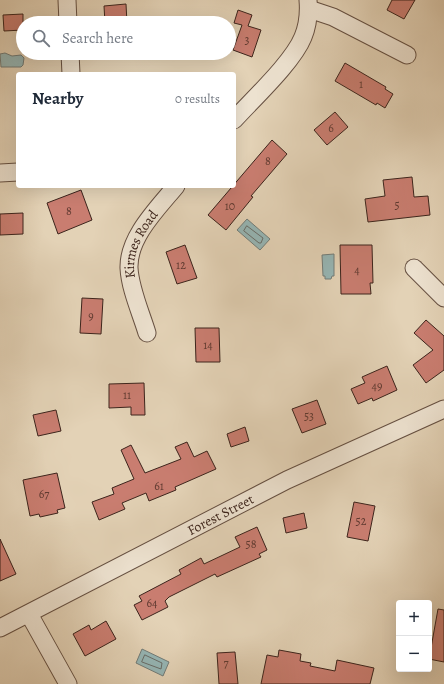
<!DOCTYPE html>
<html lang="en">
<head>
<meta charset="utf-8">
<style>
  body { margin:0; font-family:Alegreya,serif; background:#f2f2f3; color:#1f2937 }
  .controls { position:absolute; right:12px; bottom:12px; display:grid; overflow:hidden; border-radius:4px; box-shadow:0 4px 16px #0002 }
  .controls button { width:36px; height:36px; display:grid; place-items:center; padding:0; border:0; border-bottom:1px solid #e0e1e3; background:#fff; color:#1f2937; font:20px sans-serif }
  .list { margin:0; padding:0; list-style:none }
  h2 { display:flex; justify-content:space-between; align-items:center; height:52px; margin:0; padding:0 16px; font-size:17px }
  h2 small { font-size:13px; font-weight:400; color:#747a83 }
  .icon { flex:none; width:22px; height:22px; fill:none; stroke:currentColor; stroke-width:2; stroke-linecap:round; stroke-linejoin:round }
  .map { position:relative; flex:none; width:444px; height:684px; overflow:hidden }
  .search { position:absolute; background:#fff; box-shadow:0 4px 16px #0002; left:16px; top:16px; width:220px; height:44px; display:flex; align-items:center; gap:10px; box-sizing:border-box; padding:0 14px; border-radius:22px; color:#747a83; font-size:15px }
  .panel { position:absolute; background:#fff; box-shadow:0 4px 16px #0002; left:16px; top:72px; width:220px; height:116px; border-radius:4px }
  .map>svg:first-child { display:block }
  .water { fill:#96b6b5; stroke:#727c78 }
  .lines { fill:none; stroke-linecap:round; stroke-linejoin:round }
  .shore { stroke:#696d68; stroke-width:1 }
  .building { fill:#c97d70; stroke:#3c241c }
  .minor-casing { stroke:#665042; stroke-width:19 }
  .minor { stroke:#ede2d0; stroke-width:17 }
  .labels { text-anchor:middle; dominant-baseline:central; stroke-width:4; stroke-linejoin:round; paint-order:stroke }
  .number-label { font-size:12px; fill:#5f3a31 }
  .street-label { font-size:14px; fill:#3c241c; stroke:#ede2d0 }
</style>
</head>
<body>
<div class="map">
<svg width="444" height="684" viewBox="0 0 444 684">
  <rect width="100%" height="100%" fill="#e3d2b6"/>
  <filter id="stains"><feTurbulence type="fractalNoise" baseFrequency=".005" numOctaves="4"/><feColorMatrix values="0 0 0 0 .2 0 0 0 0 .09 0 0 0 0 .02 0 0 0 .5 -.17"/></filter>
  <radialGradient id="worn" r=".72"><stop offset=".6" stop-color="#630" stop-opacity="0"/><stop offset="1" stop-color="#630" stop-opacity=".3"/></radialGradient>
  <g class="water">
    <polygon points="5,53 12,56 21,55 24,58 23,65 21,67 1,67 0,54"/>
    <polygon points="247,219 270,239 260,250 237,230"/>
    <polygon points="334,254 334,276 332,276 331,279 325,279 325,276 323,276 322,255"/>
    <polygon points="142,649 169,662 163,676 136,663"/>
  </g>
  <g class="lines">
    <g class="shore">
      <polygon points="247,226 263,238 261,243 259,243 244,231"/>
      <polygon points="145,655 162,663 161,669 142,662"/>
    </g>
  </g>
  <g class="building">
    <polygon points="392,0 415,0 404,19 387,10"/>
    <polygon points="126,4 127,23 105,23 104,6"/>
    <polygon points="238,10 252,15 248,26 261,30 252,57 233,50 242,25 234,23"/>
    <polygon points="23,14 23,30 4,31 3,15"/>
    <polygon points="345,63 386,87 385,89 393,94 385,108 377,103 376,105 335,81"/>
    <polygon points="335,112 348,127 327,145 314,130"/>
    <polygon points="272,140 287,154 251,196 253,197 226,230 208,215"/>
    <polygon points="412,177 414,197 428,196 430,215 368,222 365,199 385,196 383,180"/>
    <polygon points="81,190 92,220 58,234 47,203"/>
    <polygon points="23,213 23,234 0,235 0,214"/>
    <polygon points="185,245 197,278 177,284 166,252"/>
    <polygon points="340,245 372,245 373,283 370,283 371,294 341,294"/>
    <polygon points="82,298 103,299 101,334 80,333"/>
    <polygon points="426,320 444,336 444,370 426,383 413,365 433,350 414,333"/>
    <polygon points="195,328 219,328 220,362 196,362"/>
    <polygon points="387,366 397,390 373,401 372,398 358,404 351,389 365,383 362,377"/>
    <polygon points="144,383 145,415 131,415 131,407 109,408 109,384"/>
    <polygon points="317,400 326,424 302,433 292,409"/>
    <polygon points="56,410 61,431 38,436 33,415"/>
    <polygon points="245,427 249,441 231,447 227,434"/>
    <polygon points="187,442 194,457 207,451 216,469 175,487 176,490 149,501 146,493 122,503 125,509 99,520 92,502 114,494 112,488 134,479 121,450 131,445 145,473 181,459 175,447"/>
    <polygon points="57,473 65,508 57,510 58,513 40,517 39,514 30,516 23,480"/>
    <polygon points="354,502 375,506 368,541 347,537"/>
    <polygon points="304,513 307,528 286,533 283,518"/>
    <polygon points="257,527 267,550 259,554 261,557 217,577 215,574 169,597 165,601 168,607 142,620 134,605 142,601 139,596 181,574 179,570 201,558 204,564 240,547 235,537"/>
    <polygon points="0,539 16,574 0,581"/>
    <polygon points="438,609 444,610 444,662 429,659"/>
    <polygon points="106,621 116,639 85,656 73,634 89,625 91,630"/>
    <polygon points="279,650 301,654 300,661 311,663 310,666 335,671 337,660 374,668 370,684 261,684 267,655 278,657"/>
    <polygon points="235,652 238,684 219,684 217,653"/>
  </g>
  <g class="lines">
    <defs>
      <g id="minor">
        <polyline points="67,0 68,23"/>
        <polyline points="309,9 333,17 407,55"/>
        <polyline points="70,53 71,74"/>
        <path d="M234 120C253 99 293 62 303 37 308 25 309 12 308 0"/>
        <polyline points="0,173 18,172"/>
        <polyline points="414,268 444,298"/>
        <path id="s1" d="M147 333C141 313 130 289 129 268 128 237 158 208 176 186"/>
        <polyline points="29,614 68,684"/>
        <path id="s2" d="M0 628 287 480 444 409"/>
      </g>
    </defs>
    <use href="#minor" class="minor-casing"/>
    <use href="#minor" class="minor"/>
  </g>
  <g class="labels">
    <g class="number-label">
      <text x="247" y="40">3</text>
      <text x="361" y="84">1</text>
      <text x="331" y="128">6</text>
      <text x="268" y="161">8</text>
      <text x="397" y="205">5</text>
      <text x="230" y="206">10</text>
      <text x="69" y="211">8</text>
      <text x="181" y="265">12</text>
      <text x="357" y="270">4</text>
      <text x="91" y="316">9</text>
      <text x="208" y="345">14</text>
      <text x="377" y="386">49</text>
      <text x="127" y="395">11</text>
      <text x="309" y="416">53</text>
      <text x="159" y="486">61</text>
      <text x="44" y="494">67</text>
      <text x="361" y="521">52</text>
      <text x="251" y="544">58</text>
      <text x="152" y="603">64</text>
      <text x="226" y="663">7</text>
    </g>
    <g class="street-label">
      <text stroke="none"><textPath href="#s1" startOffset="94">Kirmes Road</textPath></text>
      <text stroke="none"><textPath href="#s2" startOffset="248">Forest Street</textPath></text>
    </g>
  </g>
  <rect width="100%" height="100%" filter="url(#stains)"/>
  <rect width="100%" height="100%" fill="url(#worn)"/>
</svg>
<div class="controls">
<button>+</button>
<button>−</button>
</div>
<div class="search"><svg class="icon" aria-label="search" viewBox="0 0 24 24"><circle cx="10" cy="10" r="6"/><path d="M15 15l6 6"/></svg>Search here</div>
<section class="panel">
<h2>Nearby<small>0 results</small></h2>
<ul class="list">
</ul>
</section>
</div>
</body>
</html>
